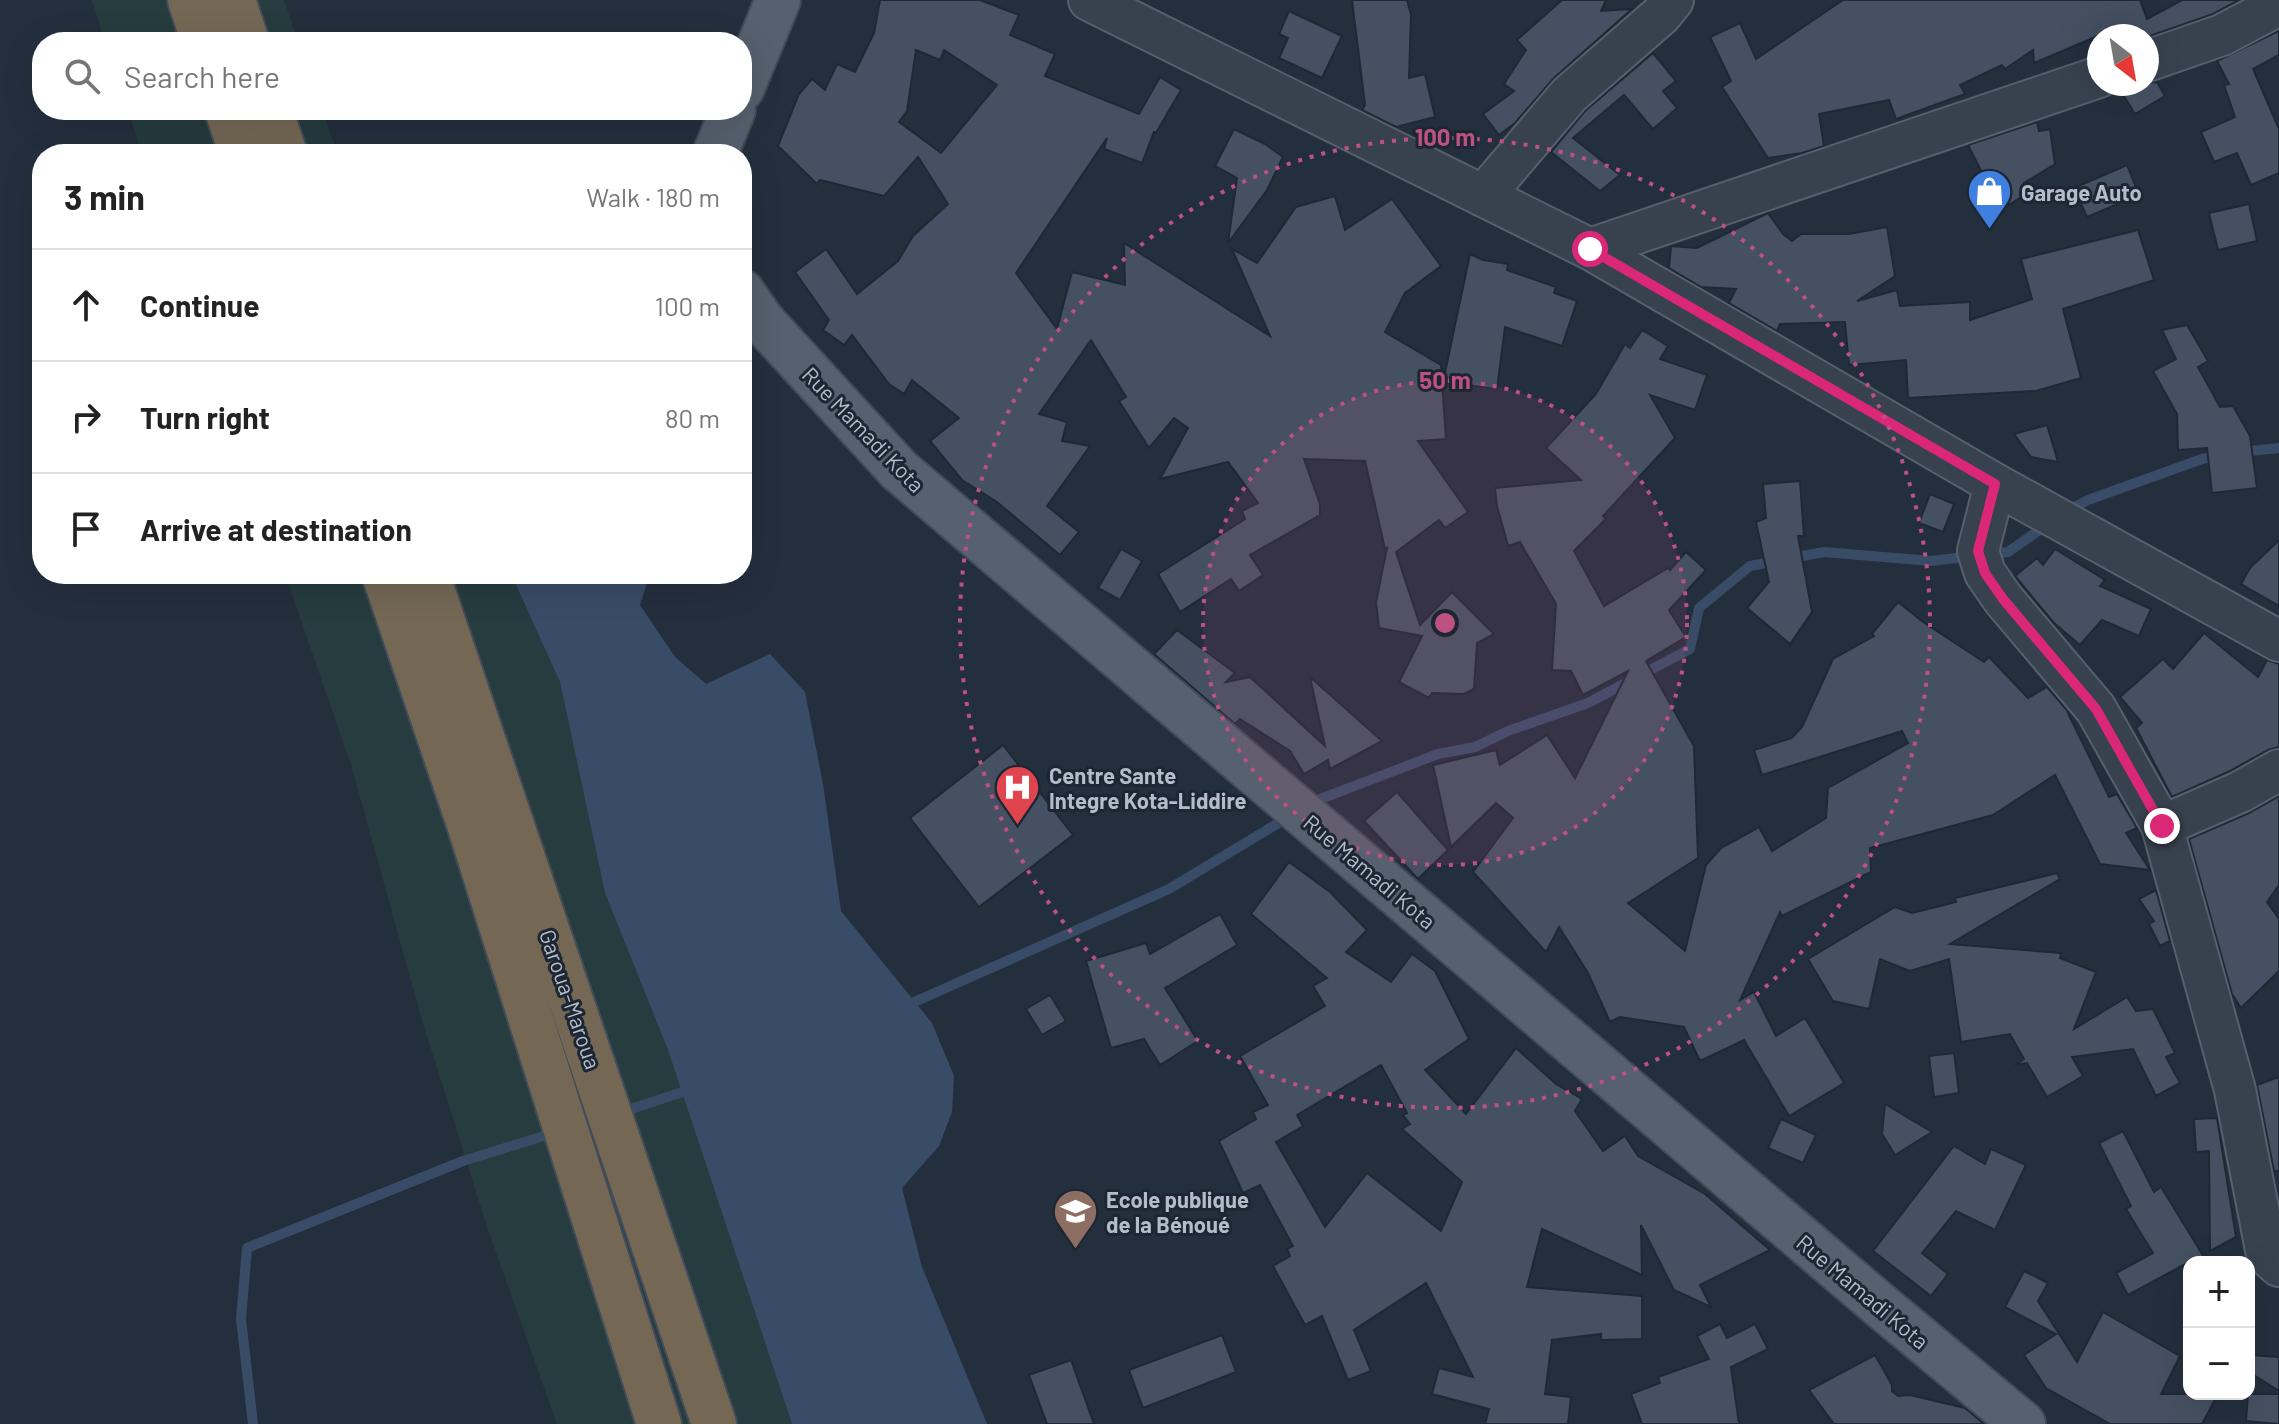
<!DOCTYPE html>
<html lang="en">
<head>
<meta charset="utf-8">
<style>
  body { margin:0; font-family:Barlow,sans-serif; background:#f2f2f2; color:#222 }
  .controls { position:absolute; right:24px; bottom:24px; display:grid; overflow:hidden; border-radius:16px; box-shadow:0 8px 32px #0002 }
  .controls button { width:72px; height:72px; display:grid; place-items:center; padding:0; border:0; border-bottom:2px solid #e0e0e0; background:#fff; color:#222; font:40px sans-serif }
  .compass { position:absolute; left:2087px; top:24px; width:72px; height:72px; border-radius:50%; background:#fff; box-shadow:0 8px 32px #0002; rotate:149deg }
  .stop { position:absolute; width:24px; height:24px; margin:-18px; border:6px solid #db2777; border-radius:50%; background:#fff }
  .stop.end { background:#db2777; border-color:#fff; box-shadow:0 2px 8px #0008 }
  .list { margin:0; padding:0; list-style:none }
  h2 { display:flex; justify-content:space-between; align-items:center; height:104px; margin:0; padding:0 32px; font-size:34px }
  h2 small { font-size:26px; font-weight:400; color:#767676 }
  .list li { display:grid; grid-template-columns:52px 1fr auto; gap:24px; align-items:center; box-sizing:border-box; height:112px; padding:0 32px; border-top:2px solid #e0e0e0 }
  .list b { display:block; font-size:30px; white-space:nowrap }
  .list em { font-size:26px; font-style:normal; color:#767676 }
  .icon { flex:none; width:44px; height:44px; fill:none; stroke:currentColor; stroke-width:2; stroke-linecap:round; stroke-linejoin:round }
  .map { position:relative; flex:none; width:2279px; height:1424px; overflow:hidden }
  .search { position:absolute; background:#fff; box-shadow:0 8px 32px #0002; left:32px; top:32px; width:720px; height:88px; display:flex; align-items:center; gap:20px; box-sizing:border-box; padding:0 28px; border-radius:32px; color:#767676; font-size:30px }
  .panel { position:absolute; background:#fff; box-shadow:0 8px 32px #0002; left:32px; top:144px; width:720px; height:440px; border-radius:32px }
  .map>svg:first-child { display:block }
  .green { fill:#263c3f }
  .water { fill:#394c67 }
  .lines { fill:none; stroke-linecap:round; stroke-linejoin:round }
  .stream { stroke:#394c67; stroke-width:10 }
  .building { fill:#455162; stroke:#1f2835; stroke-width:2; fill-rule:evenodd }
  .minor-casing { stroke:#565f6c; stroke-width:44 }
  .major-casing { stroke:#414a57; stroke-width:48 }
  .highway-casing { stroke:#434c59; stroke-width:48 }
  .minor { stroke:#38414e; stroke-width:40 }
  .major { stroke:#56606e; stroke-width:44 }
  .highway { stroke:#746855; stroke-width:44 }
  .route { stroke:#db2777; stroke-width:10 }
  .ring { fill:none; stroke:#bd5182; stroke-width:4; stroke-dasharray:4 8 }
  .labels { text-anchor:middle; dominant-baseline:central; stroke-width:6; stroke-linejoin:round; paint-order:stroke }
  .poi-label { font-size:22px; font-weight:bold; fill:#b4bcc9; stroke:#1d2633; text-anchor:start }
  .street-label { font-size:22px; fill:#b4bcc9; stroke:#1d2633 }
  .centre { fill:#bd5182; stroke:#1d2633; stroke-width:4 }
  .ring-label { font-size:24px; text-anchor:middle; font-weight:bold; fill:#bd5182; stroke:#1d2633; stroke-width:6; stroke-linejoin:round; paint-order:stroke }
</style>
</head>
<body>
<div class="map">
<svg width="2279" height="1424" viewBox="0 0 2279 1424">
  <rect width="100%" height="100%" fill="#242f3e"/>
  <g class="green">
    <polygon points="92,0 284,0 298,42 105,42"/>
    <polygon points="128,110 322,110 338,154 142,154"/>
    <polygon points="285,574 511,574 560,682 605,893 668,1050 792,1424 557,1424 489,1233 421,1017 352,768"/>
  </g>
  <polygon class="water" points="511,574 650,574 640,605 675,657 706,684 770,654 805,692 823,784 841,911 932,1023 954,1076 952,1112 939,1146 902,1188 922,1267 987,1424 792,1424 668,1050 605,893 560,682"/>
  <g class="lines">
    <g class="stream">
      <polyline points="2241,452 2279,448"/>
      <polyline points="2064,513 2088,500 2202,459 2222,455"/>
      <polyline points="1989,554 2008,552 2048,524"/>
      <polyline points="1310,803 1438,754 1475,747 1508,731 1588,703 1690,649 1699,608 1750,566 1824,552 1931,561 1973,556"/>
      <polyline points="903,1007 1169,889 1290,816"/>
      <polyline points="619,1113 695,1088"/>
      <polyline points="253,1424 241,1319 247,1248 463,1161 557,1132"/>
    </g>
  </g>
  <g class="building">
    <path d="M880 0H980L1019 15 1010 35 1055 54 1045 76 1139 114 1160 77 1181 90 1156 133 1154 132 1142 163 1104 149 1107 138 1016 273 1057 329 1072 272 1125 285 1124 243 1270 336 1232 249 1257 263 1296 207 1335 196 1345 230 1392 199 1441 266 1405 293 1385 332 1441 365 1446 439 1418 441 1468 512 1445 528 1439 520 1396 552 1420 625 1452 592 1494 634 1477 643 1474 689 1464 694 1432 693 1429 698 1399 682 1422 636 1379 628 1376 602 1387 548 1385 549 1365 461 1304 459 1320 504V515L1250 555 1263 575 1239 591 1231 579 1180 612 1158 574 1245 519 1242 511 1258 503 1228 462 1160 479 1188 428 1174 418 1149 448 1119 401 1126 397 1091 340 1039 414 1067 422 1062 441 1090 446 1047 506 1079 532 1060 555 997 502 962 480 930 441 959 418 912 380 904 394 889 384 852 335 844 345 823 330 829 320 795 272 826 249 857 294 898 261 913 236 948 204 918 157 884 196 820 180 817 184 778 146 799 94 812 79 825 90 837 64 855 72 874 33ZM916 50 940 60 944 50 997 85 941 153 899 122 907 111Z"/>
    <polygon points="1352,0 1407,0 1411,15 1409,78 1425,74 1435,117 1396,127 1362,110 1365,105"/>
    <polygon points="1562,0 1606,0 1601,11 1632,9 1554,78 1515,123 1499,135 1483,114 1514,91 1504,84 1526,50 1517,40"/>
    <polygon points="1843,0 2140,0 2147,19 2182,0 2239,0 2213,14 2147,37 2109,36 2107,32 2034,63 2033,50 2005,69 2002,65 1960,85 1965,94 1896,119 1889,100 1819,114 1824,146 1802,153 1768,158 1722,87 1731,81 1710,37 1740,23 1756,59"/>
    <polygon points="1289,11 1342,36 1322,78 1279,58 1288,38 1279,34"/>
    <polygon points="2279,31 2279,55 2253,69 2279,129 2279,173 2251,185 2237,153 2214,162 2201,132 2235,117 2224,85 2229,84 2217,61"/>
    <polygon points="1653,53 1676,81 1663,91 1677,108 1653,129 1624,95 1573,138 1620,175 1600,191 1551,152 1585,111"/>
    <polygon points="2157,82 2165,96 2135,114 2119,88 2120,84"/>
    <polygon points="2037,122 2039,131 2050,129 2055,164 2024,183 2029,192 2001,210 1968,145"/>
    <polygon points="1234,129 1265,144 1283,157 1267,190 1228,243 1237,178 1215,166"/>
    <polygon points="2127,165 2139,195 2087,217 2074,188"/>
    <polygon points="2249,204 2257,241 2218,250 2209,213"/>
    <polygon points="1768,213 1783,234 1792,241 1801,234 1849,234 1887,227 1895,276 1857,301 1897,290 1900,306 1970,302 1970,320 2032,299 2021,259 2138,230 2154,280 2063,309 2081,378 2036,391 1908,398 1906,360 1849,365 1845,322 1780,324 1777,331 1729,303 1736,289 1701,287 1669,268 1671,246 1697,248"/>
    <polygon points="1470,254 1483,260 1508,264 1507,270 1556,287 1554,293 1577,301 1562,346 1505,327 1497,389 1443,382"/>
    <polygon points="2187,325 2208,361 2198,367 2220,407 2233,406 2250,436 2257,488 2212,493 2207,448 2178,450 2177,414 2153,371 2176,359 2162,330"/>
    <polygon points="1642,330 1668,346 1660,359 1707,375 1695,410 1650,395 1675,438 1603,516 1606,519 1574,551 1604,606 1668,568 1670,570 1686,552 1706,570 1669,610 1686,637 1646,661 1694,746 1698,858 1628,903 1685,951 1706,865 1721,848 1759,827 1772,851 1826,818 1828,788 1908,743 1902,731 1762,775 1754,750 1792,738 1802,727 1833,659 1874,636 1872,634 1898,602 1923,622 1984,662 1989,657 2028,698 2047,687 2066,709 2109,797 2117,794 2137,828 2126,833 2150,870 2100,864 2055,775 1993,815 1870,848 1871,872 1782,916 1780,912 1740,1000 1754,992 1776,1036 1805,1018 1844,1083 1789,1116 1744,1040 1700,1061 1684,1027 1620,1017 1610,1022 1588,973 1559,927 1546,952 1473,872 1513,818 1496,803 1451,847 1433,765 1496,750 1500,765 1547,735 1575,778 1628,671 1583,695 1571,671 1552,670 1556,604 1520,542 1508,546 1497,506 1495,488 1581,480 1546,448 1596,394 1625,344 1630,348"/>
    <polygon points="2047,425 2058,462 2031,457 2014,434"/>
    <polygon points="1800,481 1804,536 1798,536 1812,612 1790,644 1747,608 1769,582 1756,522 1766,518 1763,484"/>
    <polygon points="1930,494 1954,504 1943,532 1919,523"/>
    <polygon points="2279,540 2279,606 2241,584 2250,568"/>
    <polygon points="1121,549 1142,561 1120,600 1098,588"/>
    <polygon points="2055,549 2105,580 2100,586 2151,609 2139,636 2102,620 2080,645 2054,623 2015,576 2037,558 2043,565"/>
    <polygon points="1177,630 1235,673 1226,682 1250,677 1325,746 1310,677 1382,741 1330,769 1328,760 1304,774 1290,751 1240,719 1235,724 1154,654"/>
    <polygon points="2204,633 2258,677 2267,660 2279,664 2279,747 2268,750 2230,771 2172,797 2136,728 2142,723 2120,697 2163,659 2173,669"/>
    <polygon points="1003,745 1073,835 979,907 910,818"/>
    <polygon points="1397,792 1448,850 1418,879 1364,821"/>
    <polygon points="2279,796 2279,885 2267,902 2279,919 2279,971 2241,1008 2232,994 2189,839 2249,813"/>
    <path d="M1289 862 1330 892 1367 930 1346 952 1391 982 1412 954 1435 971 1469 1039 1425 1070 1466 1114 1516 1048 1556 1084 1582 1099 1575 1111 1603 1151 1625 1136 1638 1156 1705 1194 1770 1250 1700 1285 1711 1307 1674 1290 1641 1225 1642 1275 1542 1229 1527 1287 1642 1296V1339L1601 1340V1334L1552 1340 1545 1394 1571 1397 1568 1424H1485L1489 1409 1432 1394 1439 1368 1473 1377 1426 1283 1354 1330 1371 1371 1348 1380 1322 1316 1305 1325 1273 1266 1290 1256 1287 1249 1293 1246 1260 1185 1243 1193 1219 1141 1256 1119 1253 1112 1268 1105 1240 1056 1325 1006 1313 986 1327 978 1251 914ZM1381 1065 1407 1113 1403 1115 1410 1124 1402 1129 1462 1182 1441 1231 1367 1173 1325 1227 1276 1142 1303 1126 1297 1115Z"/>
    <polygon points="2057,873 2060,879 1950,944 2061,953 2060,958 2096,972 2074,1029 2127,997 2136,1011 2153,1009 2175,1053 2166,1057 2180,1083 2156,1096 2133,1049 2072,1057 2083,1076 2047,1097 2027,1063 2015,1065 2024,1059 2010,1034 1961,1042 1949,959 1910,971 1880,959 1869,1009 1833,1001 1808,959 1895,907 1912,913 1956,902 1955,898"/>
    <polygon points="2156,890 2170,941 2160,946 2149,924 2154,921 2139,899"/>
    <polygon points="1220,914 1237,945 1165,988 1198,1041 1160,1065 1144,1039 1111,1048 1086,961 1146,943 1150,954"/>
    <polygon points="1050,995 1066,1021 1042,1035 1026,1009"/>
    <polygon points="1954,1053 1959,1093 1934,1097 1929,1056"/>
    <polygon points="2279,1077 2279,1171 2274,1171 2257,1085"/>
    <polygon points="1885,1104 1932,1132 1895,1155 1882,1134"/>
    <polygon points="2217,1118 2236,1237 2210,1251 2209,1151 2196,1152 2194,1119"/>
    <polygon points="1781,1119 1816,1135 1803,1163 1768,1148"/>
    <polygon points="2123,1131 2154,1192 2161,1187 2207,1262 2189,1262 2128,1295 2116,1273 2153,1253 2126,1209 2131,1206 2099,1143"/>
    <polygon points="1954,1146 1985,1164 1991,1149 2026,1165 1995,1230 1956,1211 1922,1253 1948,1274 1931,1296 1873,1251"/>
    <polygon points="2024,1271 2048,1283 2038,1301 2077,1362 2103,1312 2180,1356 2161,1394 2218,1394 2202,1424 2110,1424 2046,1388 2024,1355 2056,1334 2005,1307"/>
    <polygon points="1720,1324 1727,1338 1755,1324 1768,1349 1731,1367 1739,1424 1642,1424 1631,1394 1660,1383 1658,1377 1709,1359 1697,1336"/>
    <polygon points="1222,1335 1236,1372 1143,1408 1129,1370"/>
    <polygon points="1875,1355 1892,1385 1892,1391 1898,1396 1910,1395 1965,1408 1984,1424 1834,1424 1809,1390"/>
    <polygon points="2249,1355 2279,1357 2279,1391 2249,1372"/>
    <polygon points="1071,1360 1094,1424 1047,1424 1029,1375"/>
    <polygon points="2248,1394 2279,1394 2279,1424 2246,1421"/>
  </g>
  <g class="lines">
    <defs>
      <g id="minor">
        <polyline points="1089,0 1590,249 1995,484 2279,641"/>
        <polyline points="2147,61 2222,35 2279,5"/>
        <polyline points="1483,196 1569,95 1661,15 1673,0"/>
        <polyline points="1590,249 2099,77"/>
        <polyline points="1995,484 1978,551 1985,573 2003,599 2096,709 2162,826 2235,1090 2267,1255 2279,1266"/>
        <polyline points="2162,826 2240,792 2279,770"/>
      </g>
      <g id="major">
        <polyline points="742,88 778,0"/>
        <polyline points="715,154 733,110"/>
        <polyline points="742,292 762,321 899,470 1881,1306 2023,1424"/>
      </g>
      <g id="highway">
        <polyline points="190,0 204,42"/>
        <polyline points="233,0 247,42"/>
        <polyline points="227,110 242,154"/>
        <polyline points="270,110 285,154"/>
        <polyline points="384,574 469,824 659,1424"/>
        <polyline points="427,574 714,1424"/>
      </g>
    </defs>
    <use href="#minor" class="minor-casing"/>
    <use href="#major" class="major-casing"/>
    <use href="#highway" class="highway-casing"/>
    <use href="#minor" class="minor"/>
    <use href="#major" class="major"/>
    <use href="#highway" class="highway"/>
  </g>
  <g class="lines">
    <polyline class="route" points="1590,249 1995,484 1978,551 1985,573 2003,599 2096,709 2162,826"/>
  </g>
  <circle cx="1445" cy="623" r="242" fill="#bd5182" fill-opacity=".12"/>
  <g class="ring">
    <circle cx="1445" cy="623" r="242"/>
    <circle cx="1445" cy="623" r="485"/>
  </g>
  <defs>
    <symbol id="shop-pin" viewBox="-11 -11 22 30"><path d="M0 17L-7.5 6A9.5 9.5 0 1 1 7.5 6Z" fill="#3f7fe0" stroke="#1d2633"/><path d="M-5-2.5h2.3a2.7 3.5 0 0 1 5.4 0H5L5.5 6h-11ZM-1.5-2.5h3a1.5 2.3 0 0 0-3 0Z" fill="#fff"/></symbol>
    <symbol id="hospital-pin" viewBox="-11 -11 22 30"><path d="M0 17L-7.5 6A9.5 9.5 0 1 1 7.5 6Z" fill="#e0444e" stroke="#1d2633"/><path d="M-5-5h3v3.5h4V-5h3V5h-3V1.5h-4V5h-3Z" fill="#fff"/></symbol>
    <symbol id="school-pin" viewBox="-11 -11 22 30"><path d="M0 17L-7.5 6A9.5 9.5 0 1 1 7.5 6Z" fill="#8d6e63" stroke="#1d2633"/><path d="M0-5L7-2L0 1L-7-2ZM-4 1L0 2.5L4 1V4Q0 6-4 4Z" fill="#fff"/></symbol>
  </defs>
  <g fill-rule="evenodd">
    <use href="#shop-pin" x="1964" y="166" width="51" height="69"/>
    <use href="#hospital-pin" x="992" y="762" width="51" height="69"/>
    <use href="#school-pin" x="1050" y="1186" width="51" height="69"/>
  </g>
  <g class="labels">
    <g class="poi-label">
      <text x="2021" y="192">Garage Auto</text>
      <text x="1049" y="775">Centre Sante<tspan x="1049" dy="25">Integre Kota-Liddire</tspan></text>
      <text x="1106" y="1199">Ecole publique<tspan x="1106" dy="25">de la Bénoué</tspan></text>
    </g>
    <g class="street-label">
      <text transform="translate(864 429) rotate(46)">Rue Mamadi Kota</text>
      <text transform="translate(1370 871) rotate(40)">Rue Mamadi Kota</text>
      <text transform="translate(571 999) rotate(71)">Garoua-Maroua</text>
      <text transform="translate(1863 1291) rotate(40)">Rue Mamadi Kota</text>
    </g>
  </g>
  <circle cx="1445" cy="623" r="12" class="centre"/>
  <g class="ring-label">
    <text x="1445" y="146">100 m</text>
    <text x="1445" y="389">50 m</text>
  </g>
</svg>
<div class="controls">
<button>+</button>
<button>−</button>
</div>
<svg class="compass" viewBox="-18 -18 36 36"><path d="M0-13l5 13h-10z" fill="#e53935"/><path d="M0 13l5-13h-10z" fill="#767676"/></svg>
<div class="stop" style="left:1590px;top:249px"></div>
<div class="stop end" style="left:2162px;top:826px"></div>
<div class="search"><svg class="icon" aria-label="search" viewBox="0 0 24 24"><circle cx="10" cy="10" r="6"/><path d="M15 15l6 6"/></svg>Search here</div>
<section class="panel">
<h2>3 min<small>Walk · 180 m</small></h2>
<ul class="list">
<li><svg class="icon" aria-label="ahead" viewBox="0 0 24 24"><path d="M12 20V5M6 11l6-6 6 6"/></svg><div><b>Continue</b></div><em>100 m</em></li>
<li><svg class="icon" aria-label="right" viewBox="0 0 24 24"><path d="M7 20v-9h11M14 6l5 5-5 5"/></svg><div><b>Turn right</b></div><em>80 m</em></li>
<li><svg class="icon" aria-label="arrive" viewBox="0 0 24 24"><path d="M6 21V4h12l-3 4 3 4H6"/></svg><div><b>Arrive at destination</b></div></li>
</ul>
</section>
</div>
</body>
</html>
